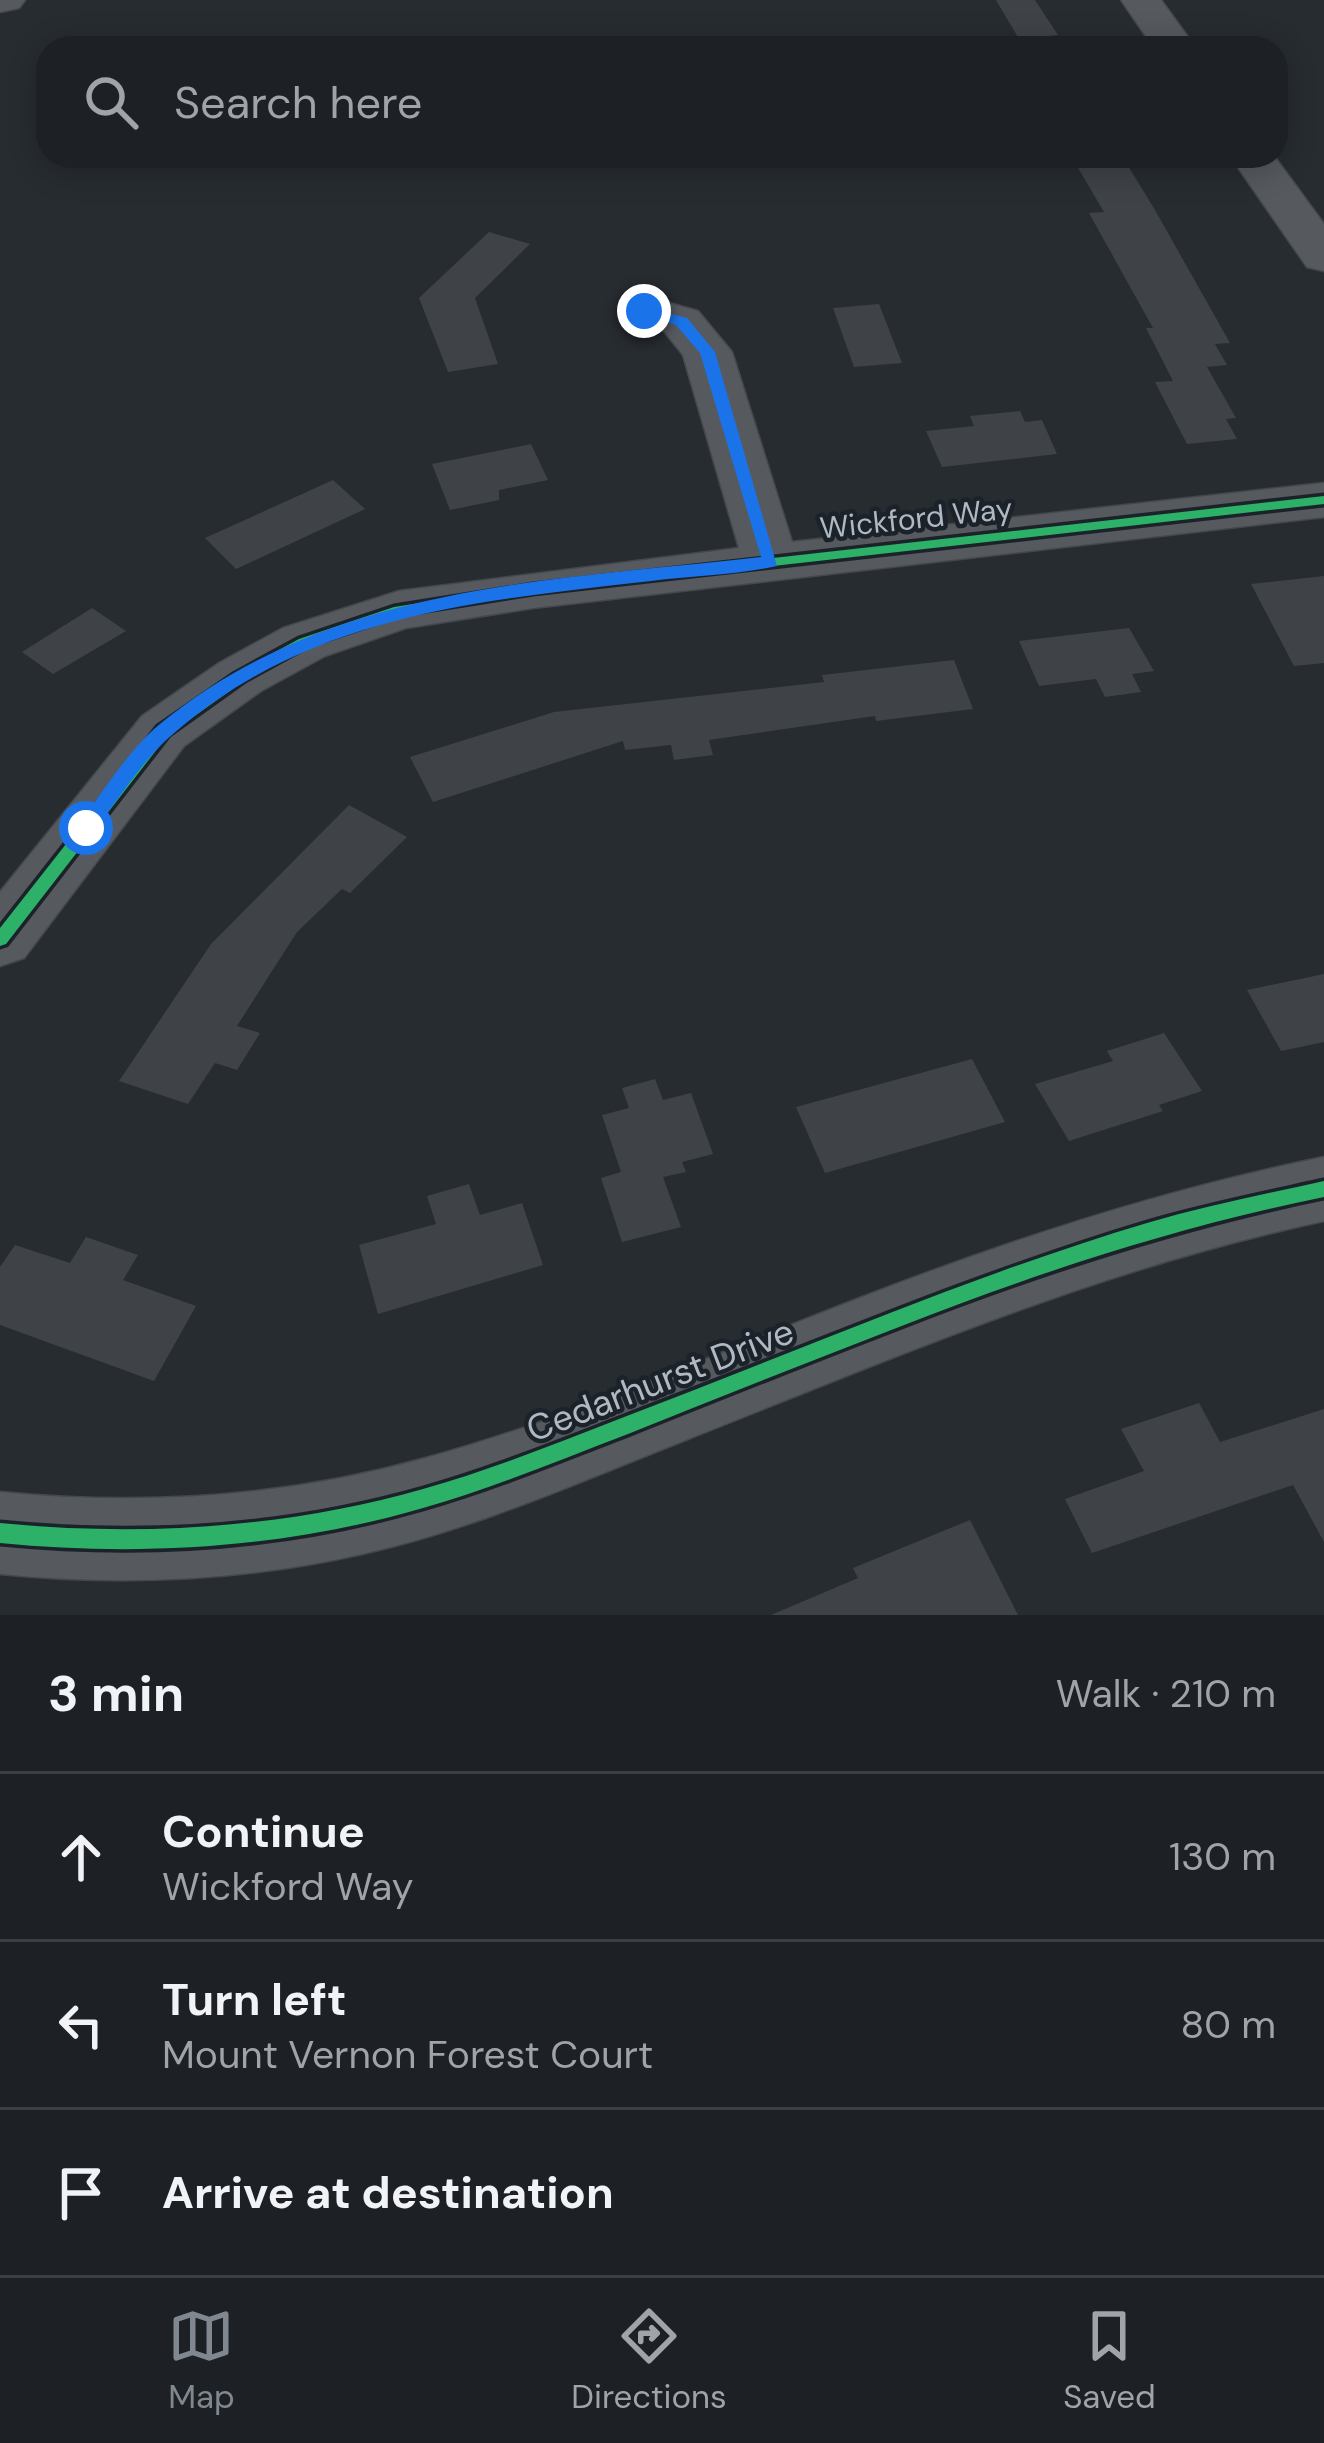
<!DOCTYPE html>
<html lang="en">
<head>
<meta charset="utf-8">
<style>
  body { margin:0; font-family:"DM Sans",sans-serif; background:#2a2e32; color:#f1f3f6 }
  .stop { position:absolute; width:36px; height:36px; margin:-27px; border:9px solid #1a73e8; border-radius:50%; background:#fff }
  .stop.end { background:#1a73e8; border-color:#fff; box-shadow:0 3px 12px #0008 }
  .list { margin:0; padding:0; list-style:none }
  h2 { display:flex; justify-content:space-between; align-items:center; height:156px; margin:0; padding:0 48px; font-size:51px }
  h2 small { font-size:39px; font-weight:400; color:#a0a3a7 }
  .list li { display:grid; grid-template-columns:78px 1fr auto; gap:36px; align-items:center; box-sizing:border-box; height:168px; padding:0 48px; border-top:3px solid #3b3e42 }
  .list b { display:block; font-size:45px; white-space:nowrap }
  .list p { margin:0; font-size:39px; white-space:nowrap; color:#a0a3a7 }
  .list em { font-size:39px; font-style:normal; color:#a0a3a7 }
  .icon { flex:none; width:66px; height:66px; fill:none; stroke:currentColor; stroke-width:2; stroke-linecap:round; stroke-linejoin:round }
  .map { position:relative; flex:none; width:1324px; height:1615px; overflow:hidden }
  .search { position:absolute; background:#1d2125; box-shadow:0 6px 30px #0003; left:36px; right:36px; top:36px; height:132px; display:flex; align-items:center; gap:30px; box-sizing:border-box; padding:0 42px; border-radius:36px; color:#a0a3a7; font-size:45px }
  .sheet { height:660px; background:#1d2125 }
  nav { display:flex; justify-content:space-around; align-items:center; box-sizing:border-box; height:168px; border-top:3px solid #3b3e42; background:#1d2125; font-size:33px; color:#a0a3a7 }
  nav a { display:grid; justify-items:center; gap:6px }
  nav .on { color:#80878f }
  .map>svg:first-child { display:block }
  .building { fill:#3f4347 }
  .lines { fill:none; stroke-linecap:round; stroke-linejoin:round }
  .minor-casing { stroke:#44484c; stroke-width:3 }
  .minor { fill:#565a5f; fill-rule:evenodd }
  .cycleway-casing { stroke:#1b222a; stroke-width:7 }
  .cycleway { fill:#2db169; fill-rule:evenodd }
  .route { fill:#1a73e8 }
  .labels { text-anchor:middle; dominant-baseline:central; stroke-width:9; stroke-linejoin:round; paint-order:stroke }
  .street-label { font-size:30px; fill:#b0b8c2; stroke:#1b222a }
  .near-street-label { font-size:36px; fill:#b0b8c2; stroke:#1b222a }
</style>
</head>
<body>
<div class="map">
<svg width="1324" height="1615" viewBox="0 0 1324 1615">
  <rect width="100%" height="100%" fill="#272c31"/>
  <g class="building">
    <polygon points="996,0 1035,0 1058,35 1019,39"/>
    <polygon points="1071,156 1122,156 1155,210 1230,343 1215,344 1227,365 1207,367 1236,418 1226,419 1237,439 1187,444 1155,382 1173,381 1146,328 1153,328 1089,213 1104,212"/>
    <polygon points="489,232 530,244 475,298 498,364 448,372 419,298"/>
    <polygon points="879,304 902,363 854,367 833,308"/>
    <polygon points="1020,411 1025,422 1042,420 1057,454 942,467 926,431 974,426 970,416"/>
    <polygon points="531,444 548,480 499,490 499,500 450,510 432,464"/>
    <polygon points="333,480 365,509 236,569 205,538"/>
    <polygon points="1324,576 1324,663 1294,666 1251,584"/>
    <polygon points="92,608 126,631 53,674 22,652"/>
    <polygon points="1129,628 1154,671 1132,674 1141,692 1105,697 1096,679 1039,686 1019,641"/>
    <polygon points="954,660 973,709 876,721 875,716 709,740 713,755 674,760 671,745 625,750 623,741 433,802 410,757 554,712 824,682 822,675"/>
    <polygon points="349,805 407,837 350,893 342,889 297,932 237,1026 260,1033 237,1070 215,1063 188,1104 119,1081 211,944"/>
    <polygon points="1324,974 1324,1042 1281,1051 1247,990"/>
    <polygon points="1164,1033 1202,1091 1159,1105 1163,1111 1069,1141 1035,1084 1113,1061 1107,1051"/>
    <polygon points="972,1059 1005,1122 825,1173 796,1107"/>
    <polygon points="655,1079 663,1100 691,1093 713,1154 682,1162 686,1172 663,1177 681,1227 622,1242 601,1178 621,1172 602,1115 629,1108 622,1088"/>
    <polygon points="469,1184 480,1215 522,1203 543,1265 378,1314 359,1245 436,1224 427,1196"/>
    <polygon points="86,1237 138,1255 123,1280 196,1306 154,1381 0,1325 0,1267 15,1245 70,1263"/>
    <polygon points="1199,1403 1220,1442 1324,1409 1324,1542 1293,1485 1092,1553 1065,1499 1144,1471 1121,1429"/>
    <polygon points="970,1520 1018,1615 771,1615 858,1578 853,1568"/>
  </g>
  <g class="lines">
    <defs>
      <g id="minor">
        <polygon points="0,0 25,0 19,8 0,12"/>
        <polygon points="1121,0 1161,0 1196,48 1154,48"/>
        <polygon points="1230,156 1274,156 1324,224 1324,271 1307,267"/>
        <polygon points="644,296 698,311 732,352 792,542 1324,483 1324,517 533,608 406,628 325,656 261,691 184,746 24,958 0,966 0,892 142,716 219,663 283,628 399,591 739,548 683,355 664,331 627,321 620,311 627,301"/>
        <path d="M1324 1157V1221C1102 1268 898 1356 688 1439 581 1481 475 1529 362 1554 243 1581 121 1586 0 1574V1492C141 1506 285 1497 422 1459 573 1418 719 1352 865 1296 1015 1238 1166 1189 1324 1157Z"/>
      </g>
    </defs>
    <use href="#minor" class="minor-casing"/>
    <use href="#minor" class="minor"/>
    <defs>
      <g id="cycleway">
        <polygon points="1324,496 1324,504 533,593 401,614 309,645 245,680 168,735 6,944 0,946 0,928 158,727 235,674 299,639 394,607 533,585"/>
        <path d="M1324 1181V1197C1177 1227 1039 1272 899 1327 808 1362 718 1398 628 1434 560 1460 493 1488 423 1508 286 1548 142 1557 0 1543V1523C142 1537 286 1528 423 1489 490 1470 555 1444 619 1419 710 1384 800 1348 890 1313 975 1280 1060 1249 1147 1223 1205 1206 1265 1194 1324 1181Z"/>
      </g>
    </defs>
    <use href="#cycleway" class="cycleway-casing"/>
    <use href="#cycleway" class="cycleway"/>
  </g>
  <path class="route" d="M644 307 687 318 715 352 777 566C736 575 692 576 651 581 477 601 311 614 173 734 142 760 118 801 92 833H79V823C104 791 129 749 160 724 332 583 551 581 761 557L700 353 676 325 639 314 637 311Z"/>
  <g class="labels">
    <g class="street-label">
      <text transform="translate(916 518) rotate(-6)">Wickford Way</text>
    </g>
    <g class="near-street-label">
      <text transform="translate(660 1380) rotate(-21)">Cedarhurst Drive</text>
    </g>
  </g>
</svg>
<div class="stop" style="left:86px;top:828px"></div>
<div class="stop end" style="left:644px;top:311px"></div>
<div class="search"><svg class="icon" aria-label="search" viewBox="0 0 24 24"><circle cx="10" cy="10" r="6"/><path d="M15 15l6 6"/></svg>Search here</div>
</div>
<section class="sheet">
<h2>3 min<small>Walk · 210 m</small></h2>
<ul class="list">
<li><svg class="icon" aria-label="ahead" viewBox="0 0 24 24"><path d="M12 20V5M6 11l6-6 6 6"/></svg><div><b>Continue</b><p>Wickford Way</p></div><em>130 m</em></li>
<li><svg class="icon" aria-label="left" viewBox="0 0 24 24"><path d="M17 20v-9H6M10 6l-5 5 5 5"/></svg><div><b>Turn left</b><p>Mount Vernon Forest Court</p></div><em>80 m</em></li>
<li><svg class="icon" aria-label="arrive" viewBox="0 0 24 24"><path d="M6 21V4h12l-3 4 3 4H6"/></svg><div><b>Arrive at destination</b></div></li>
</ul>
</section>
<nav>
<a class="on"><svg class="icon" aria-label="map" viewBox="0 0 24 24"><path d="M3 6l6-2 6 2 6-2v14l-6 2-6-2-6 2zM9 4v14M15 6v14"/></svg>Map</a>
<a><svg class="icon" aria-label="directions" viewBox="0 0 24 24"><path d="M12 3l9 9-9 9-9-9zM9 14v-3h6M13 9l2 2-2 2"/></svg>Directions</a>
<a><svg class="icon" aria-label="saved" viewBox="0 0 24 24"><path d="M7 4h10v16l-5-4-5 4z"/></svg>Saved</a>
</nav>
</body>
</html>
